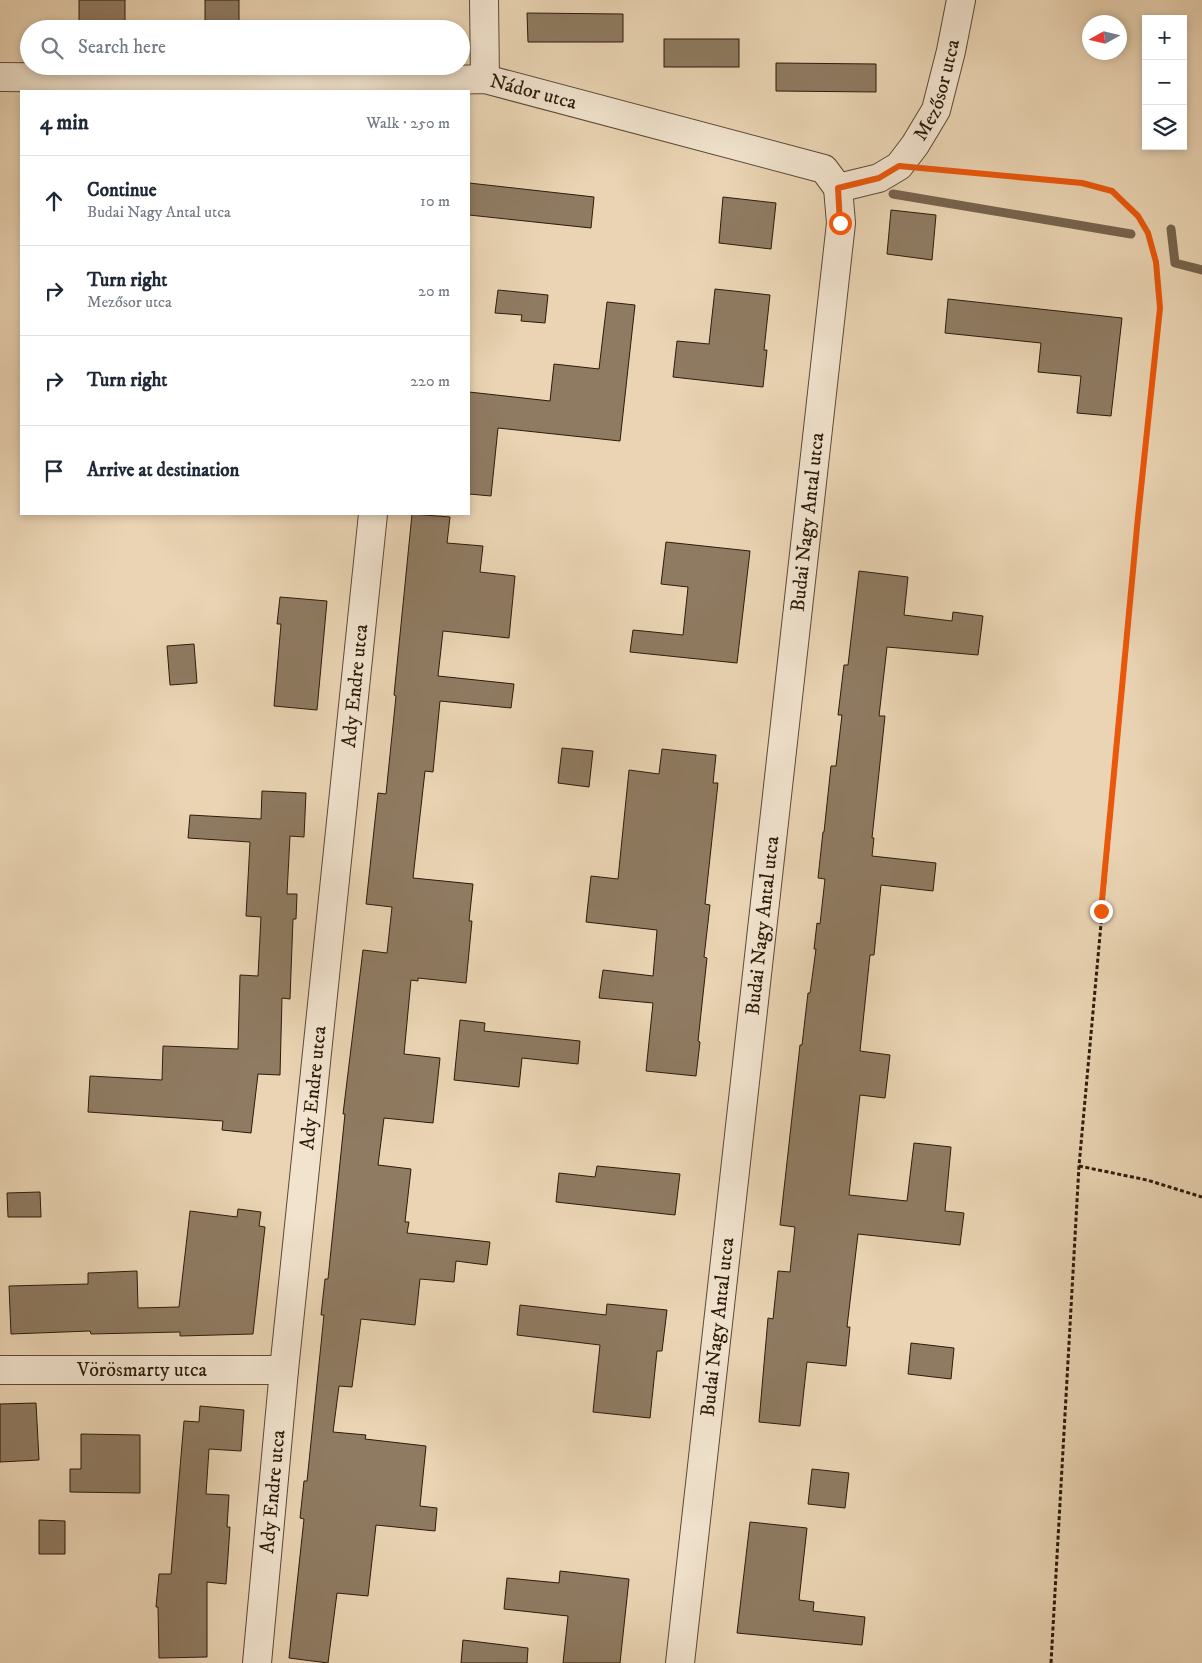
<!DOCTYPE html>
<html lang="en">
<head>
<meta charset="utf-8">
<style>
  body { margin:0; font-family:"IM FELL DW Pica",serif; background:#f2f2f3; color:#1f2937 }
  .controls { position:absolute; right:15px; top:15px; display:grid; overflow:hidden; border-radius:0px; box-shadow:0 2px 8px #0003 }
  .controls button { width:45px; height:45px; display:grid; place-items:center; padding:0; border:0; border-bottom:1px solid #e0e1e3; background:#fff; color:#1f2937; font:25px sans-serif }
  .compass { position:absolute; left:1082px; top:15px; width:45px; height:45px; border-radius:50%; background:#fff; box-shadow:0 2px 8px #0003; rotate:262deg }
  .stop { position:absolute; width:15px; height:15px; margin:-11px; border:4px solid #ea580c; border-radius:50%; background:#fff }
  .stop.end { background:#ea580c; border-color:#fff; box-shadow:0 1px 5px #0008 }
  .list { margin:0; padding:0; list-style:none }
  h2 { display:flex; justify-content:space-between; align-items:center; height:65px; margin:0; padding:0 20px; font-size:21px }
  h2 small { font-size:16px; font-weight:400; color:#747a83 }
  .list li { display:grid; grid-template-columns:32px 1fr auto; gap:15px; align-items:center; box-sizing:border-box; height:90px; padding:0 20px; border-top:1px solid #e0e1e3 }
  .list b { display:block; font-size:19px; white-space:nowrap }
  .list p { margin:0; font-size:16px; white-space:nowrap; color:#747a83 }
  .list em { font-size:16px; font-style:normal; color:#747a83 }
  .icon { flex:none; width:28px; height:28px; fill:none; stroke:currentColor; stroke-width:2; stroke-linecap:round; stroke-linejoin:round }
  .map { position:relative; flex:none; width:1202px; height:1663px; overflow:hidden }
  .search { position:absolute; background:#fff; box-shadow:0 2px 8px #0003; left:20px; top:20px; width:450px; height:55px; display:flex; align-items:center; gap:12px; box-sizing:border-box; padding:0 18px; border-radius:28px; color:#747a83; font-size:19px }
  .panel { position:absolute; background:#fff; box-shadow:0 2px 8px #0003; left:20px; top:90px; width:450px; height:425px; border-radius:0px }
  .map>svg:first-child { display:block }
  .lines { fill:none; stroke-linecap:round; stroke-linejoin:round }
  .stream { stroke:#77644e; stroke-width:9 }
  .building { fill:#8f7b62; stroke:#2c1b0b }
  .minor-casing { stroke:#5c4935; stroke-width:30 }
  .path { stroke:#2c1b0b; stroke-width:3; stroke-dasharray:4 2.5; stroke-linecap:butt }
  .minor { stroke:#f1e3ce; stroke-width:28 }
  .route { stroke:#ea580c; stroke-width:6 }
  .labels { text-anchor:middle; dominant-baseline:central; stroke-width:4; stroke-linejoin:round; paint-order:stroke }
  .street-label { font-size:20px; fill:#2c1b0b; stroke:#f1e3ce }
</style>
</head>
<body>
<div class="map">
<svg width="1202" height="1663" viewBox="0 0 1202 1663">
  <rect width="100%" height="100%" fill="#ead4b3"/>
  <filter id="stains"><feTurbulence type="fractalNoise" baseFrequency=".004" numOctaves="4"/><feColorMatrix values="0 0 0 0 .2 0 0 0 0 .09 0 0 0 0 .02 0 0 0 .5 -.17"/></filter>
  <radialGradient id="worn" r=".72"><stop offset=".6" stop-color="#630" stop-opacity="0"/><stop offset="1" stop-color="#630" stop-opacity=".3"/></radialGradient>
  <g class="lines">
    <g class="stream">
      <polyline points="893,194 1131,234"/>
      <polyline points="1171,229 1175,263 1202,270"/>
    </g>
  </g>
  <g class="building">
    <rect x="79" y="0" width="46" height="29"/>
    <rect x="205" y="0" width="34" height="29"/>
    <polygon points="527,13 623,14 623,42 528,42"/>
    <rect x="664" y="39" width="75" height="28"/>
    <polygon points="776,63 876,64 876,92 776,91"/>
    <polygon points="469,183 594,197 591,228 469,215"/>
    <polygon points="723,197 776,203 771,249 719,243"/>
    <polygon points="891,210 936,215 932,260 887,254"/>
    <polygon points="715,289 770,295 764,350 767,350 763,387 673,377 677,341 709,344"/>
    <polygon points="498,290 548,295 545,323 521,321 522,315 495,313"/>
    <polygon points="948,299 1122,318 1111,416 1077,413 1081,376 1038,372 1041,343 945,333"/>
    <polygon points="607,302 635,305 620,441 498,428 491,496 469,494 469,392 550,401 554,364 599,369"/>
    <polygon points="412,514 450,517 447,543 483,546 480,572 515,576 509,638 443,631 438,676 514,684 511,708 440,701 433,772 425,771 413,878 473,884 469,921 472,921 466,983 418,978 418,981 411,980 404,1054 440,1058 433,1123 384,1118 378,1165 411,1169 405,1222 409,1222 407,1233 490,1242 487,1265 456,1261 454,1282 420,1279 415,1325 361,1319 352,1387 339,1386 333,1432 366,1435 365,1439 426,1446 420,1506 437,1508 435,1531 376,1525 368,1596 337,1593 328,1663 289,1658 304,1519 300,1518 304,1481 307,1481 324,1315 321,1315 325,1279 328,1279 345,1114 343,1114 363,950 387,953 392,907 366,904 378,793 386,794 396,696 394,695"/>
    <polygon points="666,542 750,551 737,663 630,652 633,630 683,635 688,587 661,584"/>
    <polygon points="859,571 908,577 904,615 952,621 953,612 983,616 978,655 887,647 879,716 885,716 872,838 874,838 872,856 936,863 933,891 881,885 874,955 870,955 860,1051 890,1055 885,1098 860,1095 849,1195 907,1201 914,1143 951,1147 945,1211 964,1213 960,1245 858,1234 847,1327 850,1327 846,1366 807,1362 800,1426 759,1422 768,1318 773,1319 778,1271 790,1272 795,1227 780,1225 800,1045 802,1045 808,993 810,993 816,949 814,949 817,923 820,924 825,879 818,878 823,832 824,832 831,766 836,766 842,715 838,715 844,665 848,665"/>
    <polygon points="280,597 327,601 317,710 274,706 281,624 277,624"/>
    <polygon points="194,644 197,683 170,685 167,646"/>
    <polygon points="562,748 593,751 589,787 558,783"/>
    <polygon points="662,749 716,755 713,783 718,783 705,904 710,905 704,957 707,958 698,1041 700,1042 696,1076 646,1071 653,1003 599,998 603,970 653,976 657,930 586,922 591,876 618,879 629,770 659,774"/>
    <polygon points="262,791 306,793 304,837 290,836 287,894 297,894 296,919 293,919 290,999 282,998 280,1075 258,1074 251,1133 222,1130 223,1121 88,1112 90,1076 162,1080 163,1046 238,1049 240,975 258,976 261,917 246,916 250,842 188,838 190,815 261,819"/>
    <polygon points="460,1020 485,1023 484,1031 580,1041 578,1064 522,1058 519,1087 454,1080"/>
    <polygon points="597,1166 680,1174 675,1215 556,1202 559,1173 595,1177"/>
    <polygon points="40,1192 41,1217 8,1217 7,1193"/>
    <polygon points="238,1209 261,1212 259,1226 265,1227 253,1334 180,1336 180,1332 91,1334 90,1331 11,1334 9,1286 88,1284 88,1273 137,1271 138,1308 179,1307 190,1211 237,1217"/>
    <polygon points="607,1304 667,1310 662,1351 657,1351 650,1418 593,1412 600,1345 517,1335 520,1305 606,1315"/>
    <polygon points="911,1343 954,1348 951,1379 908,1374"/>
    <polygon points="36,1403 39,1460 0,1462 0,1404"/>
    <polygon points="200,1406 244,1410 241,1451 209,1449 206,1494 229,1495 227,1527 230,1527 226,1584 207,1582 207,1657 159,1658 158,1607 156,1607 159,1574 171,1574 184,1421 199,1422"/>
    <polygon points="81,1434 140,1435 140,1493 70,1492 70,1469 81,1469"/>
    <polygon points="812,1469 849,1473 845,1508 808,1504"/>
    <polygon points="39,1520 65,1521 65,1554 39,1554"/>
    <polygon points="750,1522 807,1528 799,1600 814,1602 813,1611 865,1617 862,1645 737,1633"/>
    <polygon points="560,1571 629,1579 620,1663 563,1663 568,1616 504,1609 507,1578 559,1583"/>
    <polygon points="463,1640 528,1648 527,1663 461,1663"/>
  </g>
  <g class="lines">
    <defs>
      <g id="minor">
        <polyline points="484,0 485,79"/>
        <path id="s1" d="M0 77 418 81 485 79 824 169 838 188"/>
        <path id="s2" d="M838 188 879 178 899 166 915 145 936 110 951 51 961 0"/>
        <path id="s3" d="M0 1370H284"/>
        <path id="s4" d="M257 1663 284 1370 373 514"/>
        <path id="s5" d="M680 1663 841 223 838 188"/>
      </g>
    </defs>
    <use href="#minor" class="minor-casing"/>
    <g class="path">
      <polyline points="931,169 1082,183 1112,191 1138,216 1148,233 1157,262 1160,308 1138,517 1079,1166 1051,1663"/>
      <polyline points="1079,1166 1147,1180 1202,1197"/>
    </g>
    <use href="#minor" class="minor"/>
  </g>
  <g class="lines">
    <polyline class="route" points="840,223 838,188 879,178 899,166 1082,183 1112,191 1138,216 1148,233 1156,262 1160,308 1138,517 1101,911"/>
  </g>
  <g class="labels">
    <g class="street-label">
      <text stroke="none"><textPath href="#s2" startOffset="152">Mezősor utca</textPath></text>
      <text stroke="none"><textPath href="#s1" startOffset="535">Nádor utca</textPath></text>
      <text stroke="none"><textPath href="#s5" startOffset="1148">Budai Nagy Antal utca</textPath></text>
      <text stroke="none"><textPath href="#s4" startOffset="982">Ady Endre utca</textPath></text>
      <text stroke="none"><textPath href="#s5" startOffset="742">Budai Nagy Antal utca</textPath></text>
      <text stroke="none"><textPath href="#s4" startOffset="578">Ady Endre utca</textPath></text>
      <text stroke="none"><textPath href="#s5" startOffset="338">Budai Nagy Antal utca</textPath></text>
      <text stroke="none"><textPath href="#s3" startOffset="142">Vörösmarty utca</textPath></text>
      <text stroke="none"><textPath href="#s4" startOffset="172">Ady Endre utca</textPath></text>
    </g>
  </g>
  <rect width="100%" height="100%" filter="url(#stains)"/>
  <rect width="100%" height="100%" fill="url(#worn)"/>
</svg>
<div class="controls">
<button>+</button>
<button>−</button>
<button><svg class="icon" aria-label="layers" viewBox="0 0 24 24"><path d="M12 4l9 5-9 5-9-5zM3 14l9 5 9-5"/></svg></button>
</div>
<svg class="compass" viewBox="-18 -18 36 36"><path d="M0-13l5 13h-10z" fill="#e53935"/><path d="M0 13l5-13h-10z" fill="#747a83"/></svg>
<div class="stop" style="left:840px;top:223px"></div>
<div class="stop end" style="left:1101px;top:911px"></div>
<div class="search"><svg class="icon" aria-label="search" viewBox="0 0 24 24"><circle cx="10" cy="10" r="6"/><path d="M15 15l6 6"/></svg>Search here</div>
<section class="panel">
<h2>4 min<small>Walk · 250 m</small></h2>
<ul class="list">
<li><svg class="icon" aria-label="ahead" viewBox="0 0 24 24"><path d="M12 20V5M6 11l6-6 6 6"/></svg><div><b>Continue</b><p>Budai Nagy Antal utca</p></div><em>10 m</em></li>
<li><svg class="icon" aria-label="right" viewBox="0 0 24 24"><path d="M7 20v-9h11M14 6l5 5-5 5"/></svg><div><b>Turn right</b><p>Mezősor utca</p></div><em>20 m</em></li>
<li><svg class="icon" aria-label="right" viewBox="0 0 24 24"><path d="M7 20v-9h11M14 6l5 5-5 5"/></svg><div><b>Turn right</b></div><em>220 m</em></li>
<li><svg class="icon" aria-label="arrive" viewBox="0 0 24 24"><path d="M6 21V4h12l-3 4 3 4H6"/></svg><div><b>Arrive at destination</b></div></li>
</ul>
</section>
</div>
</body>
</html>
